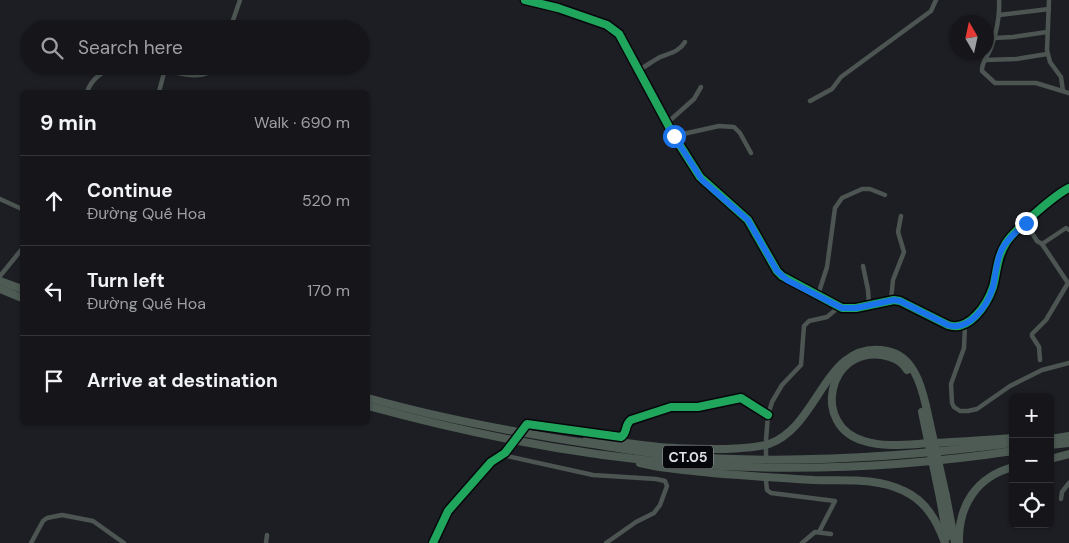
<!DOCTYPE html>
<html lang="en">
<head>
<meta charset="utf-8">
<style>
  body { margin:0; font-family:"DM Sans",sans-serif; background:#232327; color:#f1f3f6 }
  .controls { position:absolute; right:15px; bottom:15px; display:grid; overflow:hidden; border-radius:8px; box-shadow:0 1px 4px #0004 }
  .controls button { width:45px; height:45px; display:grid; place-items:center; padding:0; border:0; border-bottom:1px solid #353539; background:#16161a; color:#f1f3f6; font:25px sans-serif }
  .compass { position:absolute; left:949px; top:15px; width:45px; height:45px; border-radius:50%; background:#16161a; box-shadow:0 1px 4px #0004; rotate:351deg }
  .stop { position:absolute; width:15px; height:15px; margin:-11px; border:4px solid #1a73e8; border-radius:50%; background:#fff }
  .stop.end { background:#1a73e8; border-color:#fff; box-shadow:0 1px 5px #0008 }
  .list { margin:0; padding:0; list-style:none }
  h2 { display:flex; justify-content:space-between; align-items:center; height:65px; margin:0; padding:0 20px; font-size:21px }
  h2 small { font-size:16px; font-weight:400; color:#9e9fa2 }
  .list li { display:grid; grid-template-columns:32px 1fr auto; gap:15px; align-items:center; box-sizing:border-box; height:90px; padding:0 20px; border-top:1px solid #353539 }
  .list b { display:block; font-size:19px; white-space:nowrap }
  .list p { margin:0; font-size:16px; white-space:nowrap; color:#9e9fa2 }
  .list em { font-size:16px; font-style:normal; color:#9e9fa2 }
  .icon { flex:none; width:28px; height:28px; fill:none; stroke:currentColor; stroke-width:2; stroke-linecap:round; stroke-linejoin:round }
  .map { position:relative; flex:none; width:1069px; height:543px; overflow:hidden }
  .search { position:absolute; background:#16161a; box-shadow:0 1px 4px #0004; left:20px; top:20px; width:350px; height:55px; display:flex; align-items:center; gap:12px; box-sizing:border-box; padding:0 18px; border-radius:28px; color:#9e9fa2; font-size:19px }
  .panel { position:absolute; background:#16161a; box-shadow:0 1px 4px #0004; left:20px; top:90px; width:350px; height:335px; border-radius:8px }
  .map>svg:first-child { display:block }
  .lines { fill:none; stroke-linecap:round; stroke-linejoin:round }
  .street { stroke:#4c5552; stroke-width:4.5 }
  .secondary { stroke:#4b5551; stroke-width:6 }
  .highway { stroke:#4d5b54; stroke-width:8 }
  .highway-bridge { stroke:#4d5b54; stroke-width:8 }
  .cycleway-casing { stroke:#06070b; stroke-width:11 }
  .cycleway { stroke:#20a55d; stroke-width:8 }
  .route { stroke:#1a73e8; stroke-width:6 }
  .labels { text-anchor:middle; dominant-baseline:central; stroke-width:4; stroke-linejoin:round; paint-order:stroke }
  .shield { fill:#06070b; stroke:#9d9ea4; stroke-width:1 }
  .shield-label { font-size:14px; font-weight:bold; fill:#dedfe6 }
</style>
</head>
<body>
<div class="map">
<svg width="1069" height="543" viewBox="0 0 1069 543">
  <rect width="100%" height="100%" fill="#1d1e23"/>
  <g class="lines">
    <g class="street">
      <path d="M999 0C1000 15 996 34 991 48 988 56 981 63 982 71L995 83H1036L1069 93"/>
      <polyline points="1049,0 1047,50 1050,62 1061,77 1063,91"/>
      <polyline points="999,15 1049,9"/>
      <polyline points="230,29 240,0"/>
      <polyline points="993,38 1013,37 1047,32"/>
      <polyline points="985,60 1016,59 1047,54"/>
      <path d="M152 66C170 71 203 84 217 66"/>
      <path d="M639 70C646 66 653 61 660 57 670 53 679 52 685 42"/>
      <path d="M87 92C92 77 104 70 120 66"/>
      <polyline points="159,92 165,69"/>
      <polyline points="810,101 832,89 841,77 931,11 936,0"/>
      <polyline points="667,123 694,99 701,87"/>
      <polyline points="674,136 719,126 734,127 740,133 751,153"/>
      <polyline points="0,199 22,209"/>
      <polyline points="1026,223 1037,241 1042,244 1066,228 1069,230"/>
      <polyline points="863,266 868,290 869,305"/>
      <polyline points="0,276 22,249"/>
      <polyline points="818,295 827,267 835,208 842,198 862,189 870,189 885,195"/>
      <polyline points="891,300 893,280 904,252 898,232 901,216"/>
      <polyline points="965,325 964,348 951,384 952,403 954,407 960,411 968,411 977,409 1010,386 1042,370 1069,363"/>
      <polyline points="1040,360 1039,347 1032,336 1032,334 1046,320 1068,283 1042,244"/>
      <path d="M521 433 527 424 621 437C628 433 624 425 631 420L671 407H698L741 398 768 415"/>
      <polyline points="766,440 768,415 772,402 782,385 801,365 804,326 809,321 827,317 840,306"/>
      <polyline points="766,447 766,455"/>
      <polyline points="502,455 593,475 656,479 665,481 667,486 660,505 654,513 636,522 606,543"/>
      <polyline points="766,481 767,490 771,493 835,501 819,532"/>
      <polyline points="1061,499 1062,492 1069,483"/>
      <polyline points="31,543 43,521 47,518 62,515 93,521 124,543"/>
      <polyline points="266,543 267,535"/>
      <polyline points="433,543 448,511 491,462 502,455 508,449"/>
      <polyline points="802,543 815,532 831,534"/>
    </g>
    <path class="secondary" d="M525 0 558 8 607 25 619 34 674 136 700 177 748 220 777 271 782 276 842 308H856L894 300 900 301 948 325C969 332 987 305 993 287 997 272 997 257 1006 243 1013 231 1056 194 1069 188"/>
    <g class="highway">
      <polyline points="0,281 22,289"/>
      <polyline points="0,289 22,298"/>
      <path d="M907 370C901 360 892 357 882 355 828 347 811 426 864 441 886 448 910 444 933 443 959 442 986 440 1013 438"/>
      <path d="M368 398C439 418 513 432 586 443 620 448 654 455 688 457 797 464 905 457 1013 443"/>
      <path d="M368 406C470 434 582 456 688 464 796 472 906 467 1013 451"/>
      <path d="M587 439C611 440 635 445 659 447 682 449 704 449 727 449 741 448 755 448 769 444 820 426 825 338 887 351 913 356 921 384 926 406"/>
      <polyline points="1050,439 1069,436"/>
      <polyline points="1050,445 1069,443"/>
      <polyline points="1050,459 1069,454"/>
      <path d="M640 463C664 469 688 470 712 473 746 476 780 478 814 480 844 481 876 477 904 491 926 501 937 521 945 543"/>
      <polyline points="946,496 955,543"/>
      <polyline points="940,498 947,537"/>
      <path d="M959 543C958 506 976 477 1013 467"/>
    </g>
    <g class="highway-bridge">
      <polyline points="926,406 946,496"/>
      <polyline points="922,412 940,498"/>
    </g>
    <defs>
      <g id="cycleway">
        <path d="M525 0 558 8 607 25 619 34 674 136 700 177 748 220 777 271 782 276 842 308H856L894 300 900 301 948 325C969 332 987 305 993 287 997 272 997 257 1006 243 1013 231 1056 194 1069 188"/>
        <path d="M433 543 448 511 491 462 505 453 527 424 621 437C628 433 624 425 631 420L671 407H698L741 398 768 415"/>
      </g>
    </defs>
    <use href="#cycleway" class="cycleway-casing"/>
    <use href="#cycleway" class="cycleway"/>
  </g>
  <g class="lines">
    <path class="route" d="M674 136 702 180 748 220 777 271 787 280 842 308H856L894 300 900 301 948 325C969 332 988 305 993 287 996 274 996 261 1002 249 1008 238 1017 231 1026 223"/>
  </g>
  <g class="labels">
    <rect class="shield" x="663" y="445.5" width="50" height="23" rx="4"/>
    <g class="shield-label">
      <text x="688" y="457">CT.05</text>
    </g>
  </g>
</svg>
<div class="controls">
<button>+</button>
<button>−</button>
<button><svg class="icon" aria-label="locate" viewBox="0 0 24 24"><circle cx="12" cy="12" r="6"/><path d="M12 2v4M12 18v4M2 12h4M18 12h4"/></svg></button>
</div>
<svg class="compass" viewBox="-18 -18 36 36"><path d="M0-13l5 13h-10z" fill="#e53935"/><path d="M0 13l5-13h-10z" fill="#9e9fa2"/></svg>
<div class="stop" style="left:674px;top:136px"></div>
<div class="stop end" style="left:1026px;top:223px"></div>
<div class="search"><svg class="icon" aria-label="search" viewBox="0 0 24 24"><circle cx="10" cy="10" r="6"/><path d="M15 15l6 6"/></svg>Search here</div>
<section class="panel">
<h2>9 min<small>Walk · 690 m</small></h2>
<ul class="list">
<li><svg class="icon" aria-label="ahead" viewBox="0 0 24 24"><path d="M12 20V5M6 11l6-6 6 6"/></svg><div><b>Continue</b><p>Đường Quế Hoa</p></div><em>520 m</em></li>
<li><svg class="icon" aria-label="left" viewBox="0 0 24 24"><path d="M17 20v-9H6M10 6l-5 5 5 5"/></svg><div><b>Turn left</b><p>Đường Quế Hoa</p></div><em>170 m</em></li>
<li><svg class="icon" aria-label="arrive" viewBox="0 0 24 24"><path d="M6 21V4h12l-3 4 3 4H6"/></svg><div><b>Arrive at destination</b></div></li>
</ul>
</section>
</div>
</body>
</html>
